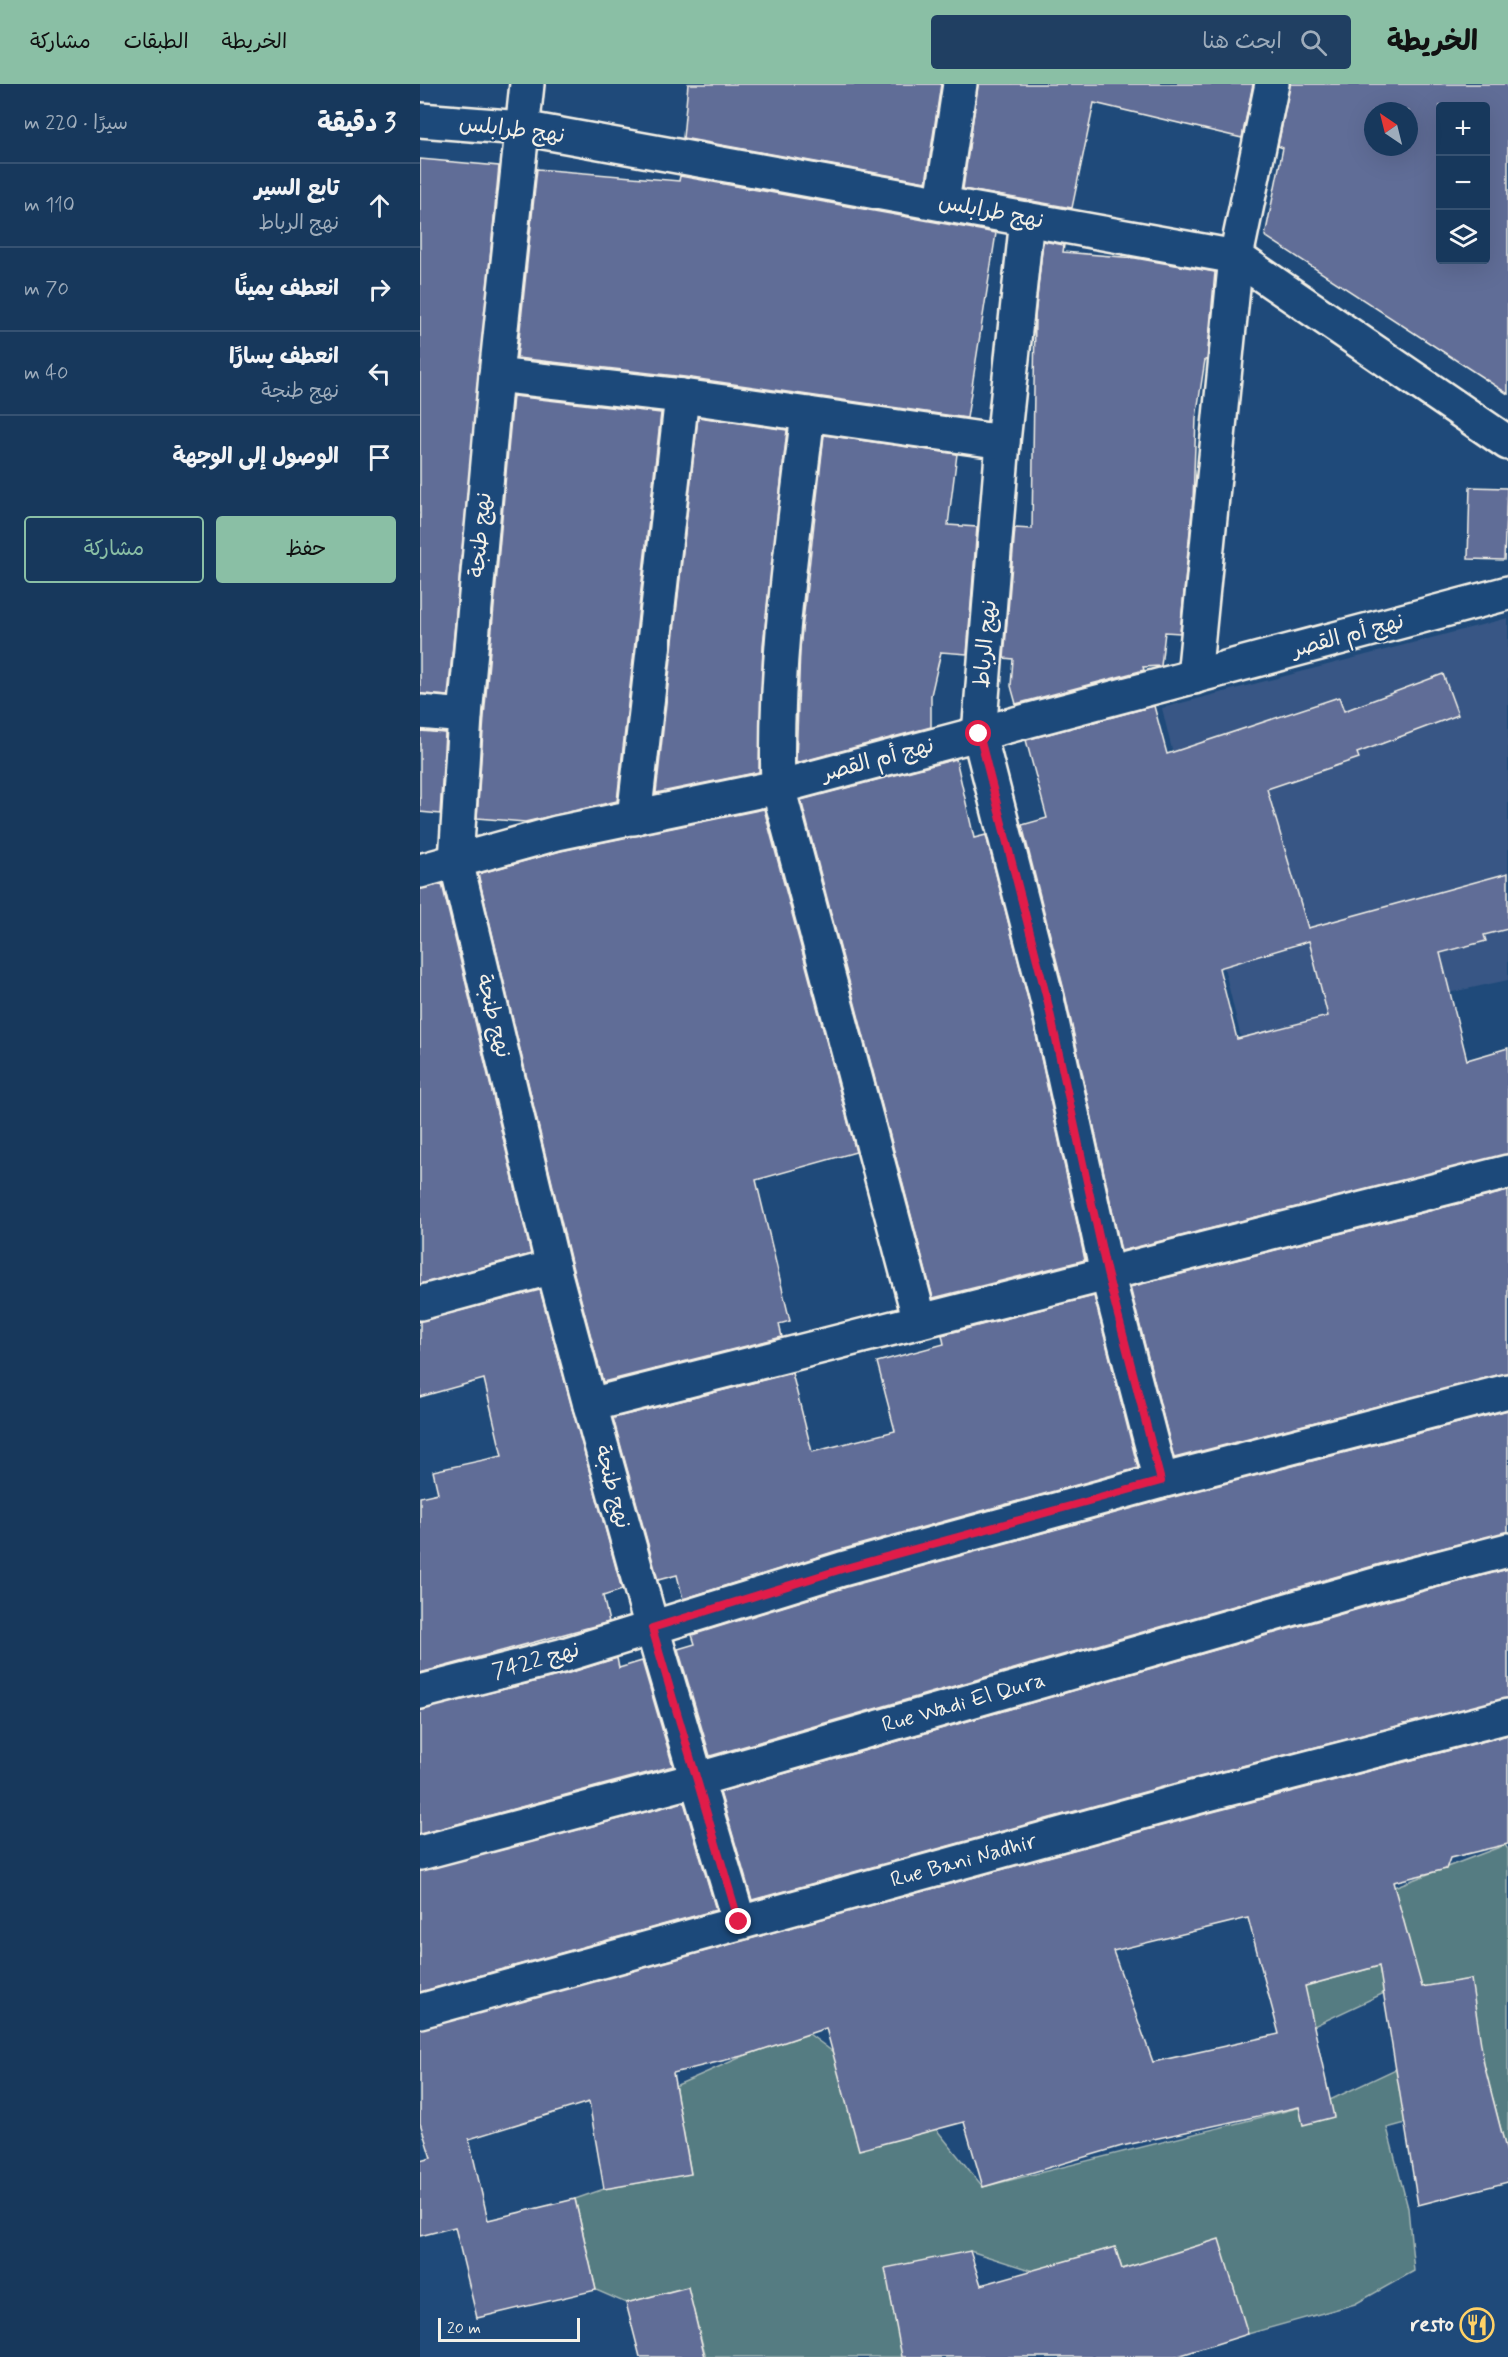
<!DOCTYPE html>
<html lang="ar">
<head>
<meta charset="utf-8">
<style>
  body { margin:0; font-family:Mynerve,"Playpen Sans Arabic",sans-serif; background:#203f62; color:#f1f3f6; direction:rtl }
  .controls { position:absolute; right:18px; top:18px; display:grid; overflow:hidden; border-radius:6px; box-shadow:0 6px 24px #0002 }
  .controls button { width:54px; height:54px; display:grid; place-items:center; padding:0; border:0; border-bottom:2px solid #365272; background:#17385c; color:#f1f3f6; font:30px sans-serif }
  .compass { position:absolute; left:944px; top:18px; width:54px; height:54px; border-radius:50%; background:#17385c; box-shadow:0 6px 24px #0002; rotate:325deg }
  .scale { position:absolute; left:18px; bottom:15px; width:142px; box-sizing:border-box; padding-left:6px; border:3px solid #f4f1e8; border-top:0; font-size:16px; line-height:21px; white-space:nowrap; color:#f4f1e8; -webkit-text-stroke:4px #1f4a7a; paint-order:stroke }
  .stop { position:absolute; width:18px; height:18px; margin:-14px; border:4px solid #e11d48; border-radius:50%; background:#fff }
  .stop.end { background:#e11d48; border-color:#fff; box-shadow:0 2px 6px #0008 }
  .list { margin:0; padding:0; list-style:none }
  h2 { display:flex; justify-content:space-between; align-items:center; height:78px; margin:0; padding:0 24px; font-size:26px }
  h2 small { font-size:20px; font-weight:400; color:#9eacbb }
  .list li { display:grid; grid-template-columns:39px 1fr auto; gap:18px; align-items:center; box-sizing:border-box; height:84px; padding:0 24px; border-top:2px solid #365272 }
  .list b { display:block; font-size:22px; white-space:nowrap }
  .list p { margin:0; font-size:20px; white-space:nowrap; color:#9eacbb }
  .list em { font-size:20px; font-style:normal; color:#9eacbb }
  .actions { display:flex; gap:12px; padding:18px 24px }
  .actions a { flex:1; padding:14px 0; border:2px solid #8abfa5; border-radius:6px; text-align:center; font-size:21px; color:#8abfa5 }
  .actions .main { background:#8abfa5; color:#111 }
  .icon { flex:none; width:33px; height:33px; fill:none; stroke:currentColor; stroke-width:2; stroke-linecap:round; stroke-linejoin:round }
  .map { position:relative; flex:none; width:1088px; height:2273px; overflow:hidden; direction:ltr }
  header { display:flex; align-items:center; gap:36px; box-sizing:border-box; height:84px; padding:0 30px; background:#8abfa5; color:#111 }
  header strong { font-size:28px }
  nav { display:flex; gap:33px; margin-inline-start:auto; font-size:21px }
  .search { width:420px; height:54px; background:#203f62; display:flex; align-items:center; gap:15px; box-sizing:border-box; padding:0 21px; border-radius:6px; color:#9eacbb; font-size:22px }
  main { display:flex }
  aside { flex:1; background:#17385c }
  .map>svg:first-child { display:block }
  .built { fill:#375785 }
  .green { fill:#547b82; stroke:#a4b6b5; stroke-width:1.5 }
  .building { fill:#616d97; stroke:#f4f1e8; stroke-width:1.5; fill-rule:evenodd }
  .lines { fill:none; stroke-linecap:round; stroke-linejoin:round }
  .street-casing { stroke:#f4f1e8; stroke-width:38 }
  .street { stroke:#1f4a7a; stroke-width:33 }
  .route { stroke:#e11d48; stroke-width:8 }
  .labels { text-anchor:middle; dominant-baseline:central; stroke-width:4.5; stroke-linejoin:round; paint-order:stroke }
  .street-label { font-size:22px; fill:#f4f1e8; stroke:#1f4a7a }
  .poi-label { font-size:22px; font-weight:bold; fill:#f4f1e8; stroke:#1f4a7a; text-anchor:end }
</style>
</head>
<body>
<header>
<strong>الخريطة</strong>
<div class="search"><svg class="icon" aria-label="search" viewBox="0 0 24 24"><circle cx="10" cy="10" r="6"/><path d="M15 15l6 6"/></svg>ابحث هنا</div>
<nav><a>الخريطة</a><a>الطبقات</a><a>مشاركة</a></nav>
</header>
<main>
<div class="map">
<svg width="1088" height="2273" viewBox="0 0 1088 2273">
  <rect width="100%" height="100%" fill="#1f4a7a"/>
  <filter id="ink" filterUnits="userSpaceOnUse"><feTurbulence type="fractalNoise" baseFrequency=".0167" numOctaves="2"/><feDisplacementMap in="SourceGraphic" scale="12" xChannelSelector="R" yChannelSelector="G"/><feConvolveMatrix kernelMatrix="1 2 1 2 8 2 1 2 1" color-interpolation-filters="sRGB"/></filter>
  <g filter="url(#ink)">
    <polygon class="built" points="1088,534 1088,896 821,954 742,624"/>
    <polygon class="green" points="1085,1761 1088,1765 1088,2073 1073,2015 967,2044 988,2124 994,2187 935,2220 828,2250 702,2185 695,2163 613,2187 550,2167 482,2273 286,2273 267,2203 206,2219 176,2206 155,2115 184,2105 271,2090 255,2002 326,1971 389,1950 516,2045 563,2103 910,2016 976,1985 1051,1895 964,1909 894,1942 849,1912 993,1873 974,1803"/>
    <g class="building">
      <polygon points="268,0 521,0 506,98 263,54"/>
      <polygon points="558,0 833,0 822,54 674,19 652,124 543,105"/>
      <path d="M870 0H1088V310L845 152 863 64 858 62ZM1020 22H1065V176H1020ZM953 27H989V63H953Z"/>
      <polygon points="0,75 79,82 28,612 0,610"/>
      <polygon points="117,85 259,97 260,92 576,149 547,334 265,293 97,274"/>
      <polygon points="623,157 644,161 643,168 715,174 795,188 787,276 785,276 776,334 773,416 760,549 745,548 741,582 723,583 724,586 596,620 591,602 593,575 584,574 595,444 612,445 615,233"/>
      <polygon points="93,312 241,329 197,717 105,738 57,734 64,633"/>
      <polygon points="278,333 367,346 343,561 339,688 236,709"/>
      <polygon points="404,351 537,370 528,441 557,443 547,570 521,568 511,611 511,643 376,679 380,564"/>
      <polygon points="1050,403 1087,404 1084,476 1048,475"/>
      <path d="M1023 590 1038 631 937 669 939 674 847 705 888 844 1088 789V845L1064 851 1066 857 1020 869 1047 976 1088 964V1070L701 1167 645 910 602 741 627 734 606 656 734 622 747 670 919 613 924 627ZM889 857 908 932 817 955 799 884Z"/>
      <polygon points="0,647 25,649 20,730 0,728"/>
      <polygon points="536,675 554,754 566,751 609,919 665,1176 513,1214 381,716"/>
      <polygon points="344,725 436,1068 336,1096 370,1237 359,1240 362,1253 183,1298 151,1178 58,790 141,767"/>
      <polygon points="22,800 111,1170 0,1200 0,805"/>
      <polygon points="1088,1107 1088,1289 754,1374 710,1203"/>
      <polygon points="120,1206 202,1506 183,1512 189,1538 0,1589 0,1413 18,1409 13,1387 82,1372 64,1295 0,1313 0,1237"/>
      <polygon points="674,1212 718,1384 416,1467 263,1515 257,1491 238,1496 193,1334 372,1289 392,1368 475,1347 457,1278 524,1260 522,1251"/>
      <polygon points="1088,1326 1088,1448 967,1478 290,1672 258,1565 275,1560 272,1551 427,1503 746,1415"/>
      <polygon points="1088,1485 1088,1614 775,1694 332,1816 300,1708 977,1514"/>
      <polygon points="197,1574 199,1584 222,1577 253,1682 0,1750 0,1626 146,1590"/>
      <path d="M1088 1651V1760L1030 1774 1026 1785 973 1798 1002 1903 1051 1895 1064 1980 1088 2073V2098L998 2121 959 1882 885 1902 914 2033 883 2041 879 2023 702 2062 563 2103 544 2038 439 2066 406 1944 326 1971 253 1989 271 2090 184 2105 169 2018 49 2055 68 2136 155 2115 176 2206 57 2234 35 2143 0 2152V2077L11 2074 0 2039V1945L785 1730ZM828 1834 859 1950 733 1978 693 1867Z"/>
      <polygon points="264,1718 296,1826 0,1908 0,1787"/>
      <polygon points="799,2155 828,2250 755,2273 482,2273 465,2184 550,2167 561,2201 695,2163 702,2185"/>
      <polygon points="268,2203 285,2273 220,2273 206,2219"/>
    </g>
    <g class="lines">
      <defs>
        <g id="street">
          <polyline points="107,0 76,291 45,632 36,777 133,1183 170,1321 232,1544 319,1838"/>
          <polyline points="0,36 102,44 816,173 1088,359"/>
          <polyline points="522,118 540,0"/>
          <polyline points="607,135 583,358 559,650 627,915 687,1189 741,1397"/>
          <polyline points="76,291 262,312 583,358"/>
          <path d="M388 330C373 454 354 578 358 703L500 1237"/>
          <polyline points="774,593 816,173 852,0"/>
          <polyline points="0,628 45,632"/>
          <polyline points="214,734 262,312"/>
          <polyline points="0,787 137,749 358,703 1088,509"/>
          <polyline points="0,1219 133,1183"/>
          <polyline points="170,1321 1088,1088"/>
          <polyline points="0,1608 141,1572 422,1485 741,1397 1088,1307"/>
          <path id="s1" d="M0 1769 279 1695 972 1496 1088 1466"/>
          <path id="s2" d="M0 1927 780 1712 1088 1632"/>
        </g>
      </defs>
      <use href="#street" class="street-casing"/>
      <use href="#street" class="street"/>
    </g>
  </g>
  <g class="lines" filter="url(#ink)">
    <polyline class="route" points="319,1838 232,1544 422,1485 741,1397 687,1189 627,915 559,650"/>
  </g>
  <defs>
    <symbol id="restaurant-ring" viewBox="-11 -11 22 22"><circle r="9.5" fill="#1f4a7a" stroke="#ffd166" stroke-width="1.5"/><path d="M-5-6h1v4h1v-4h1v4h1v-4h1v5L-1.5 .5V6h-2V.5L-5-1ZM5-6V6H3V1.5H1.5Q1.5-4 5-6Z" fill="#ffd166"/></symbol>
  </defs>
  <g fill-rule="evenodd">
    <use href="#restaurant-ring" x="1038" y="2222" width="38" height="38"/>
  </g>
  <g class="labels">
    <g class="street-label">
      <text transform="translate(92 46) rotate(7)">نهج طرابلس</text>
      <text transform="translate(571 128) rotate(11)">نهج طرابلس</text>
      <text transform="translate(61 451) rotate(-85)">نهج طنجة</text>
      <text transform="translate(928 552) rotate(-15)">نهج أم القصر</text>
      <text transform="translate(566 560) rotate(-85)">نهج الرباط</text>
      <text transform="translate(458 676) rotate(-15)">نهج أم القصر</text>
      <text transform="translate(73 932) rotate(76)">نهج طنجة</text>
      <text transform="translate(192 1403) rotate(75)">نهج طنجة</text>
      <text transform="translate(116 1577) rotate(-15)">نهج 7422</text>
      <text stroke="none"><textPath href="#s1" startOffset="564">Rue Wadi El Qura</textPath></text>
      <text stroke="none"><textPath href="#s2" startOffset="564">Rue Bani Nadhir</textPath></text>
    </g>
    <g class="poi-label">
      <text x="1034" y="2241">resto</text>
    </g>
  </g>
</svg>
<div class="controls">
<button>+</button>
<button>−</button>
<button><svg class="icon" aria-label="layers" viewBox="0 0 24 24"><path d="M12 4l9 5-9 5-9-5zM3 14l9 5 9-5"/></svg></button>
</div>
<svg class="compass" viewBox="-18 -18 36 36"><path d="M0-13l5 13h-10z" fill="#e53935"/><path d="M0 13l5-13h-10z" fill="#9eacbb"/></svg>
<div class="scale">20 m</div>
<div class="stop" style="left:559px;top:650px"></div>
<div class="stop end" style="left:319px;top:1838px"></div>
</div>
<aside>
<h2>3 دقيقة<small>سيرًا · 220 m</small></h2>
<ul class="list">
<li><svg class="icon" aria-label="ahead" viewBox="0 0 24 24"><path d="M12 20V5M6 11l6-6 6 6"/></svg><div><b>تابع السير</b><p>نهج الرباط</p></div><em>110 m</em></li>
<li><svg class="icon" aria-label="right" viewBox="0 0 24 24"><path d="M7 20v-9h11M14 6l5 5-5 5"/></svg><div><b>انعطف يمينًا</b></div><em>70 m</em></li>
<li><svg class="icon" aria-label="left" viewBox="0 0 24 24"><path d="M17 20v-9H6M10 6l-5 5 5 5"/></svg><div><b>انعطف يسارًا</b><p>نهج طنجة</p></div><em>40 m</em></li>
<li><svg class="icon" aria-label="arrive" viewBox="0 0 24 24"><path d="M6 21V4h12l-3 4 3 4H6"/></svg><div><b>الوصول إلى الوجهة</b></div></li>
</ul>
<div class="actions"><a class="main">حفظ</a><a>مشاركة</a></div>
</aside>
</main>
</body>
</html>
